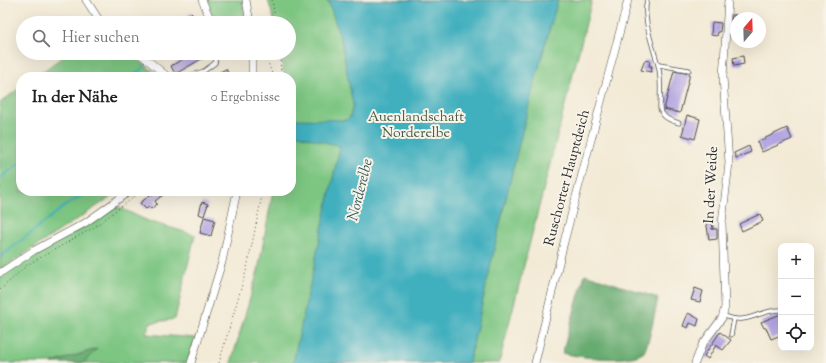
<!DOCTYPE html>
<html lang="de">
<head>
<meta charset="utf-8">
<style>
  body { margin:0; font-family:"Sorts Mill Goudy",serif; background:#f2f2f2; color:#202124 }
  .controls { position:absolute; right:12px; bottom:12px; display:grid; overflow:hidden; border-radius:8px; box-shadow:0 4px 16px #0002 }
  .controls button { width:36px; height:36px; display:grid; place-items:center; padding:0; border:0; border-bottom:1px solid #e0e0e0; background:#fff; color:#202124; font:20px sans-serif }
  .compass { position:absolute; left:730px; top:12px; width:36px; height:36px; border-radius:50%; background:#fff; box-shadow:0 4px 16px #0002; rotate:19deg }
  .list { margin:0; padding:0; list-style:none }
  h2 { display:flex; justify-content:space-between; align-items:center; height:52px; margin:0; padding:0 16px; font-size:17px }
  h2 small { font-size:13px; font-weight:400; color:#757577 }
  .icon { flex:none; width:22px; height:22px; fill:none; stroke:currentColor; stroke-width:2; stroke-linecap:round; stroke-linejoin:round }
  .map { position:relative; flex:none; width:826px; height:363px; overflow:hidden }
  .search { position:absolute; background:#fff; box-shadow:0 4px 16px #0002; left:16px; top:16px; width:280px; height:44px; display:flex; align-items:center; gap:10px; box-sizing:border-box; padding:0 14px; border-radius:22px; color:#757577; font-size:15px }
  .panel { position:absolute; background:#fff; box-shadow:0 4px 16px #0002; left:16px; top:72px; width:280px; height:124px; border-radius:16px }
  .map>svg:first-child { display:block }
  .green { fill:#7dc682; stroke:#547856 }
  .forest { fill:#66ab70; stroke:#486b4e }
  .water { fill:#41afbe; stroke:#366d74 }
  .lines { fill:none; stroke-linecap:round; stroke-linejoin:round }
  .stream { stroke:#41afbe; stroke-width:2 }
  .building { fill:#aa9be1 }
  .service-casing { stroke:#494844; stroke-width:5 }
  .minor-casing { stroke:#494844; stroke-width:8 }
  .path { stroke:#494844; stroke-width:1; stroke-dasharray:1 3; stroke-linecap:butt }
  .service { stroke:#fff; stroke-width:3.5 }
  .minor { stroke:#fff; stroke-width:7 }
  .labels { text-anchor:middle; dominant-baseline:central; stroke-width:4; stroke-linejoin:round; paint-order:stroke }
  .park-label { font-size:14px; fill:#445a45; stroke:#f7f3e8 }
  .street-label { font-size:14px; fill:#2b2b2b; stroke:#f7f3e8 }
  .water-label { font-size:15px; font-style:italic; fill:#33595e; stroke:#f7f3e8 }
</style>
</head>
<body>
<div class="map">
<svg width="826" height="363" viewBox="0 0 826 363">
  <rect width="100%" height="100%" fill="#f7f3e8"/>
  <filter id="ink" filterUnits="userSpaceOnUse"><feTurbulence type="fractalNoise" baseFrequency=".025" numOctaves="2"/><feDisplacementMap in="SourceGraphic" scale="8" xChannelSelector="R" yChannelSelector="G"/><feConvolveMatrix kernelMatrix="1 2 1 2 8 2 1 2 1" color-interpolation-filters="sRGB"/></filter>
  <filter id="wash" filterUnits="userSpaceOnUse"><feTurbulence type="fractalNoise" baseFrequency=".012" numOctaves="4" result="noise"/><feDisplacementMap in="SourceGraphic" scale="16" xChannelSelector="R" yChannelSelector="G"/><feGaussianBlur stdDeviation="0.9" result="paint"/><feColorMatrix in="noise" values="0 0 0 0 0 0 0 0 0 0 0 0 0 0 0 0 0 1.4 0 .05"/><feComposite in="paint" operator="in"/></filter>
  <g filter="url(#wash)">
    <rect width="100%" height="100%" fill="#f3ead5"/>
    <g class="green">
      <polygon points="203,0 242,0 246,23 214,23"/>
      <polygon points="268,0 592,0 499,363 231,363 258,271 273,191 291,191 291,77 284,77 281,53 289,53 289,23 275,23"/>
      <polygon points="68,53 130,53 160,77 35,77"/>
      <polygon points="21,87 21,191 120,191 0,270 0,103"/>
      <path d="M116 206 148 221 195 235 175 319 150 323 146 334 196 338 187 363H83L96 349 52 363H0V293L2 291 0 289V275C38 251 78 232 116 206Z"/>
    </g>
    <g class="forest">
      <path d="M585 274 658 298C655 312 650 341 644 352 632 363 581 358 562 353Z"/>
      <polygon points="97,349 83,363 52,363"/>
    </g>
    <path class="water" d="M328 0H558C522 120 496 241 469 363H293L340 146 291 133V119L347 120 350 117 353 105 341 40Z"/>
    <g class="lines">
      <g class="stream">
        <polyline points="132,77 144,67"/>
        <polyline points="0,178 21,162"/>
        <polyline points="0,257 65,206 89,191"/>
      </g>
    </g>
    <g id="blocks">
      <g class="building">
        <polygon points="191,13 197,20 193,23 179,23"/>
        <polygon points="732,15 736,15 736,27 731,27"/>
        <polygon points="712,22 721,23 720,32 718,32 717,36 711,35"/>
        <polygon points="193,53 212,53 175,74 171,66"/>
        <polygon points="743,56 744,64 734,66 733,58"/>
        <polygon points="645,60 650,61 649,66 652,66 651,72 641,70"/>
        <polygon points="226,69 230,77 212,77 220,72"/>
        <polygon points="674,71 690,74 680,113 664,109"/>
        <polygon points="687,115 700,119 695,139 682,135"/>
        <polygon points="787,128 792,139 762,152 757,142"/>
        <polygon points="749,146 751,152 736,158 734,153"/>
        <polygon points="159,191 163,195 155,201 157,204 151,209 149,207 146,209 140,203 150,195 151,197"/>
        <polygon points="202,202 208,204 204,216 199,214"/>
        <polygon points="760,214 763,221 742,231 739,224"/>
        <polygon points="204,217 215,220 211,236 200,233"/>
        <polygon points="706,219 712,219 713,229 711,229 717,229 717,239 709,240"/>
        <polygon points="695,288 703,291 700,302 691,300"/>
        <polygon points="688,313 699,319 697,326 690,323 688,328 683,326"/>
        <polygon points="781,314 781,335 771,339 766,328 764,328 761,322"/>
        <polygon points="720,332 731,340 723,350 716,345 708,359 704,356"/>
      </g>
    </g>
  </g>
  <g filter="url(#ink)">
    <use href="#blocks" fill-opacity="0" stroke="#494844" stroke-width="1"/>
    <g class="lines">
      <defs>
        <g id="service">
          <path d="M647 0C642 18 653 47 658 65 662 78 660 95 660 109 664 119 670 120 679 123"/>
          <polyline points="659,65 689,70"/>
          <polyline points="186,77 204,71 215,63 217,53"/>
          <path d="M723 315C748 327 759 309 781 310"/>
          <polyline points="731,335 734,319"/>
        </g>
        <g id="minor">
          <polyline points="86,0 101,23"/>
          <polyline points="202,0 212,23"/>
          <polyline points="246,0 250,23"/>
          <polyline points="139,53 168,77"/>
          <polyline points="242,53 252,55"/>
          <polyline points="252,77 252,53"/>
          <polyline points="0,273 33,251 85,223 130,191"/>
          <polyline points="191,363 222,262 237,191"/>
          <polyline points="535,363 564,242 628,0"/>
          <polyline points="695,363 702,345 722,318 725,307 722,223 729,163 723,77 728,0"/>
        </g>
      </defs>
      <use href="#service" class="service-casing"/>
      <use href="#minor" class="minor-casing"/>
      <g class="path">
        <polyline points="272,0 276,23"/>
        <polyline points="265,53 273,77"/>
        <polyline points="280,53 281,77"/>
        <polyline points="0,290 27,265 93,228 142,191"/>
        <polyline points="219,363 247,268 263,191"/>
      </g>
      <use href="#service" class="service"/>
      <use href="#minor" class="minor"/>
    </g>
  </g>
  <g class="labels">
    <g class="park-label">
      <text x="416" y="118">Auenlandschaft<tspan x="416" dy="16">Norderelbe</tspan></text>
    </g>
    <g class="street-label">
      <text transform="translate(568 178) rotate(-75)">Ruschorter Hauptdeich</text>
      <text transform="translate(712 185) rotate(-87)">In der Weide</text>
    </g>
    <g class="water-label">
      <text transform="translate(361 190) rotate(-76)">Norderelbe</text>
    </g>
  </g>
</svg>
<div class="controls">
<button>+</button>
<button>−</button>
<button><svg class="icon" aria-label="locate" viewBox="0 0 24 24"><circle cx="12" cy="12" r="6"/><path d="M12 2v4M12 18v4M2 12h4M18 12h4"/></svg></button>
</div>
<svg class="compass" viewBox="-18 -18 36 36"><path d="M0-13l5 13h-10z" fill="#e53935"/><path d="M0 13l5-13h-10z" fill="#757577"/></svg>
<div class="search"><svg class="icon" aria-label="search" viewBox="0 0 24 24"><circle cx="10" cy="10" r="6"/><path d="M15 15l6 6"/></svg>Hier suchen</div>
<section class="panel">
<h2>In der Nähe<small>0 Ergebnisse</small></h2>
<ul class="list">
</ul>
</section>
</div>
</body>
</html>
